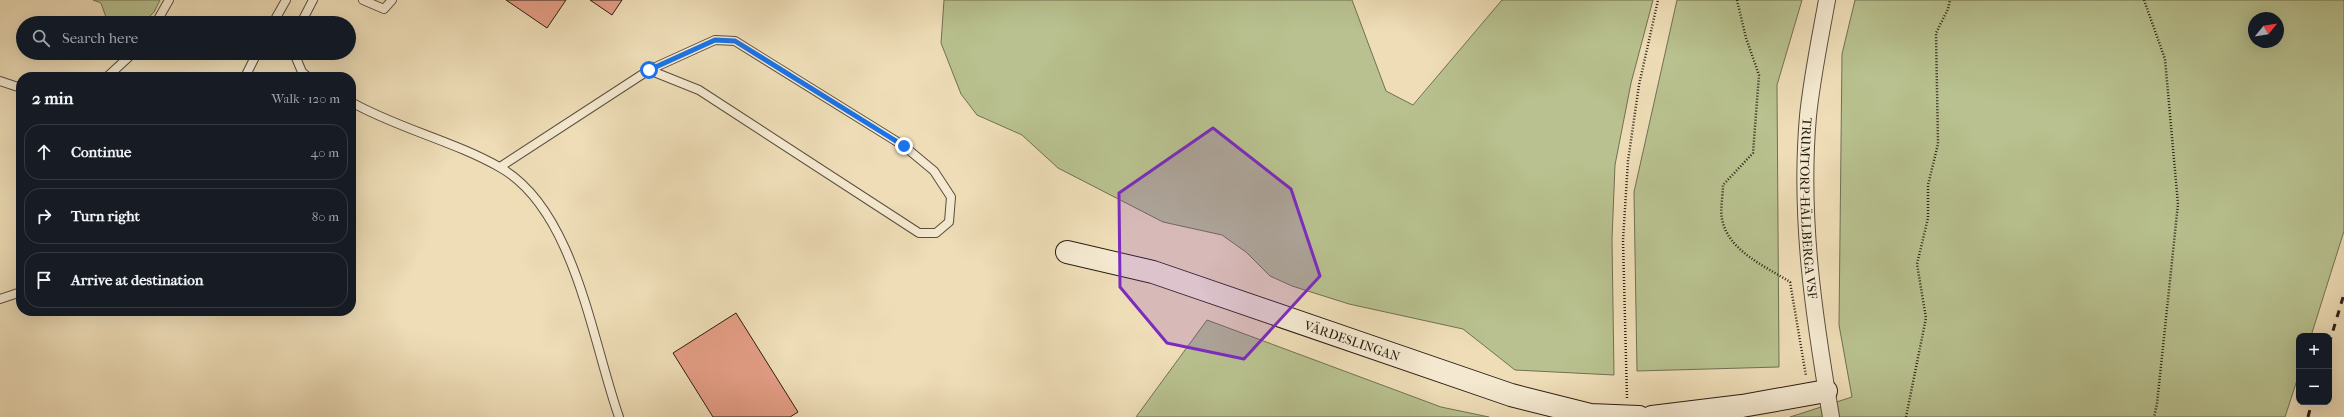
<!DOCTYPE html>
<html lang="en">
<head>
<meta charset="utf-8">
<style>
  body { margin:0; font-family:"IM FELL French Canon",serif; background:#20242c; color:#f1f3f6 }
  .controls { position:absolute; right:12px; bottom:12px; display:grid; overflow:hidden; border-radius:8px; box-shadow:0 4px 16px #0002 }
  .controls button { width:36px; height:36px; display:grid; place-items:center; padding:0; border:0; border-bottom:1px solid #363941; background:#171b24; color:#f1f3f6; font:20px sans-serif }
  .compass { position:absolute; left:2248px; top:12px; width:36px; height:36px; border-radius:50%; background:#171b24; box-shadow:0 4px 16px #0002; rotate:60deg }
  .stop { position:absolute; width:12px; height:12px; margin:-9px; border:3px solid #1a73e8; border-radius:50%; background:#fff }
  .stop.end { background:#1a73e8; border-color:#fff; box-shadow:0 1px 4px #0008 }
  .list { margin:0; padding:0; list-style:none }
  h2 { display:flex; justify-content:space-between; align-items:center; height:52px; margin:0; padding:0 16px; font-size:17px }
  h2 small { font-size:13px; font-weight:400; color:#9ea1a6 }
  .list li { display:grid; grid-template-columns:26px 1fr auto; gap:12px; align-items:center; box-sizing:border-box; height:56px; margin:0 8px 8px; padding:0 8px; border:1px solid #363941; border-radius:16px }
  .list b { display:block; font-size:15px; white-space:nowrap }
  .list em { font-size:13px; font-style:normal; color:#9ea1a6 }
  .icon { flex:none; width:22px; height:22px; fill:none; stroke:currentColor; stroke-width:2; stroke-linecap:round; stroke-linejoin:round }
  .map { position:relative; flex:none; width:2344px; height:417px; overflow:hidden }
  .search { position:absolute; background:#171b24; box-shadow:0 4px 16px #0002; left:16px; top:16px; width:340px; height:44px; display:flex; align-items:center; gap:10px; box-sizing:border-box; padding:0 14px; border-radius:22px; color:#9ea1a6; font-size:15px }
  .panel { position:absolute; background:#171b24; box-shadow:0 4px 16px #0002; left:16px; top:72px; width:340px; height:244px; border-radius:16px }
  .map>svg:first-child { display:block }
  .green { fill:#b8c18f; stroke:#717052; fill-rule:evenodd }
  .building { fill:#e59e86; stroke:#2a1e14 }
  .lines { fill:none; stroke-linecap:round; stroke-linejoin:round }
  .lane-casing { stroke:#5b4e3d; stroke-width:10 }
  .street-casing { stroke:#5b4e3d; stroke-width:18 }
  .secondary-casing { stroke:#2a1e14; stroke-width:24 }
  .path { stroke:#2a1e14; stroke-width:2.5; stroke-dasharray:1 2; stroke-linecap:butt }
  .lane { stroke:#f4e9d0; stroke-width:8 }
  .street { stroke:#f4e9d0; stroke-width:16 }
  .secondary { stroke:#f4e9d0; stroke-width:22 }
  .rail { stroke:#2a1e14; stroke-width:3; stroke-dasharray:7 7; stroke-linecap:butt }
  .route { stroke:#1a73e8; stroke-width:5 }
  .marked { fill:#7b2cbf; fill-opacity:0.2; stroke:#7b2cbf; stroke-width:3; stroke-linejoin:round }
  .labels { text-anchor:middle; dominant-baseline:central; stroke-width:4; stroke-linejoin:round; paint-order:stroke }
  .street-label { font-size:13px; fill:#2a1e14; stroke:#f4e9d0 }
</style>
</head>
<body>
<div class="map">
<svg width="2344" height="417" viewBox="0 0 2344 417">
  <rect width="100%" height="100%" fill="#eeddb7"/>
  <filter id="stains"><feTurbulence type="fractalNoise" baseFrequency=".005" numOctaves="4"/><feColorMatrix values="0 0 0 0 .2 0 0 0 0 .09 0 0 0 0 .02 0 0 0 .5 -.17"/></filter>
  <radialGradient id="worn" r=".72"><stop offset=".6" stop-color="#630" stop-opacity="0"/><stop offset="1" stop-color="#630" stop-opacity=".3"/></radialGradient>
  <g class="green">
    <polygon points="93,0 160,0 154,12 143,23 108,23 101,3"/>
    <polygon points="944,0 1352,0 1386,91 1413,105 1502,0 1653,0 1631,83 1615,165 1612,239 1614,375 1515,370 1463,329 1349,304 1292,286 1270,276 1246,252 1222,235 1163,222 1058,168 1022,135 977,115 961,94 941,43"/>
    <polygon points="1677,0 1802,0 1777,85 1779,367 1637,371 1634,192"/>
    <path d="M1855 0H2344V231L2311 336H2299V374L2285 417H1790L1852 397 1839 325 1842 54ZM2254 18H2278V42H2254Z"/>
    <polygon points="1207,320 1441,407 1489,417 1136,417"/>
  </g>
  <g class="building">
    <polygon points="506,0 566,0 547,28"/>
    <polygon points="590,0 622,0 612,15"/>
    <polygon points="736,313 798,412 790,417 713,417 673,353"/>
  </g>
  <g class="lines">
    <defs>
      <g id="lane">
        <polyline points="363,0 384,9 392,0"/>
        <polyline points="156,23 169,0"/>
        <polyline points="273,23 286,0"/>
        <polyline points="301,23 313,0"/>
        <polyline points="294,53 302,72 308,77"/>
        <polyline points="107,77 133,53"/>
        <polyline points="245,77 257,53"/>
        <polyline points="0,81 21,88"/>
        <path d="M351 102C399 129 454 141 501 168 575 211 592 341 619 417"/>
        <polyline points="500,167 649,70 715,40 735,41 904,146 934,171 951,197 949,222 936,233 919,233 699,90 649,70"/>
        <polyline points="0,299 21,292"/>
      </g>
      <g id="street">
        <path id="s1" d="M1827 0C1820 39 1812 77 1808 116 1799 218 1814 317 1831 417"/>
      </g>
      <g id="secondary">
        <path id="s2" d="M1067 252 1153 272 1511 395 1590 415 1639 417"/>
        <polyline points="1652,417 1742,406 1826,391"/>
      </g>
    </defs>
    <use href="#lane" class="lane-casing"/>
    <use href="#street" class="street-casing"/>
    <use href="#secondary" class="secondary-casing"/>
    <g class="path">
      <path d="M1737 0 1746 38 1759 75 1753 153 1723 185C1723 196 1720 209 1722 219 1728 251 1765 266 1790 282L1806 376"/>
      <polyline points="2144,0 2165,59 2178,204 2157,404 2154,417"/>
      <polyline points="1627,398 1623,240 1628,161 1639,85 1658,0"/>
      <polyline points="1906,417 1926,318 1917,264 1928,218 1928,185 1938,144 1936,33 1948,9 1950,0"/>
    </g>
    <use href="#lane" class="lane"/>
    <use href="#street" class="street"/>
    <use href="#secondary" class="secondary"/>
    <g class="rail">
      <polyline points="2329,344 2344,294"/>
      <polyline points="2308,417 2312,402"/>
    </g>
  </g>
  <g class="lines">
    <polyline class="route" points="649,70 715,40 735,41 904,146"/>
  </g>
  <path class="marked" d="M1213 128 1291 189 1320 276 1244 359 1167 343 1120 287 1119 193Z"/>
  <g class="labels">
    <g class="street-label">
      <text stroke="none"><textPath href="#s1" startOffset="210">TRUMTORP-HÄLLBERGA VSF</textPath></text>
      <text stroke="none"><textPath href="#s2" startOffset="299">VÄRDESLINGAN</textPath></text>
    </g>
  </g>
  <rect width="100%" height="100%" filter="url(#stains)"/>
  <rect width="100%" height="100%" fill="url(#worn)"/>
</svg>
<div class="controls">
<button>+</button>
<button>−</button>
</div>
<svg class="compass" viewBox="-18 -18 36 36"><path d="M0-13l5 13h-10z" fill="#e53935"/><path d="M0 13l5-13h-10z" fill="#9ea1a6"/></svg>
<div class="stop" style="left:649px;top:70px"></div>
<div class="stop end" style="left:904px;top:146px"></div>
<div class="search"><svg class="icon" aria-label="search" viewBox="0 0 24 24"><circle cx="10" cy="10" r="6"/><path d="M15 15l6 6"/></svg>Search here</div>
<section class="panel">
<h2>2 min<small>Walk · 120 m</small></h2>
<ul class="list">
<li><svg class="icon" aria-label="ahead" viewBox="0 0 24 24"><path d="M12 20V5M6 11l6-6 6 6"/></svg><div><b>Continue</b></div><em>40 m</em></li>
<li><svg class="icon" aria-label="right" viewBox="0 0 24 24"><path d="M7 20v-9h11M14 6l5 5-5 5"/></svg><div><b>Turn right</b></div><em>80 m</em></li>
<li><svg class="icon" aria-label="arrive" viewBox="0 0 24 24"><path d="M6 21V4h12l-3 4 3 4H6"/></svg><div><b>Arrive at destination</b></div></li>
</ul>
</section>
</div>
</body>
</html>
